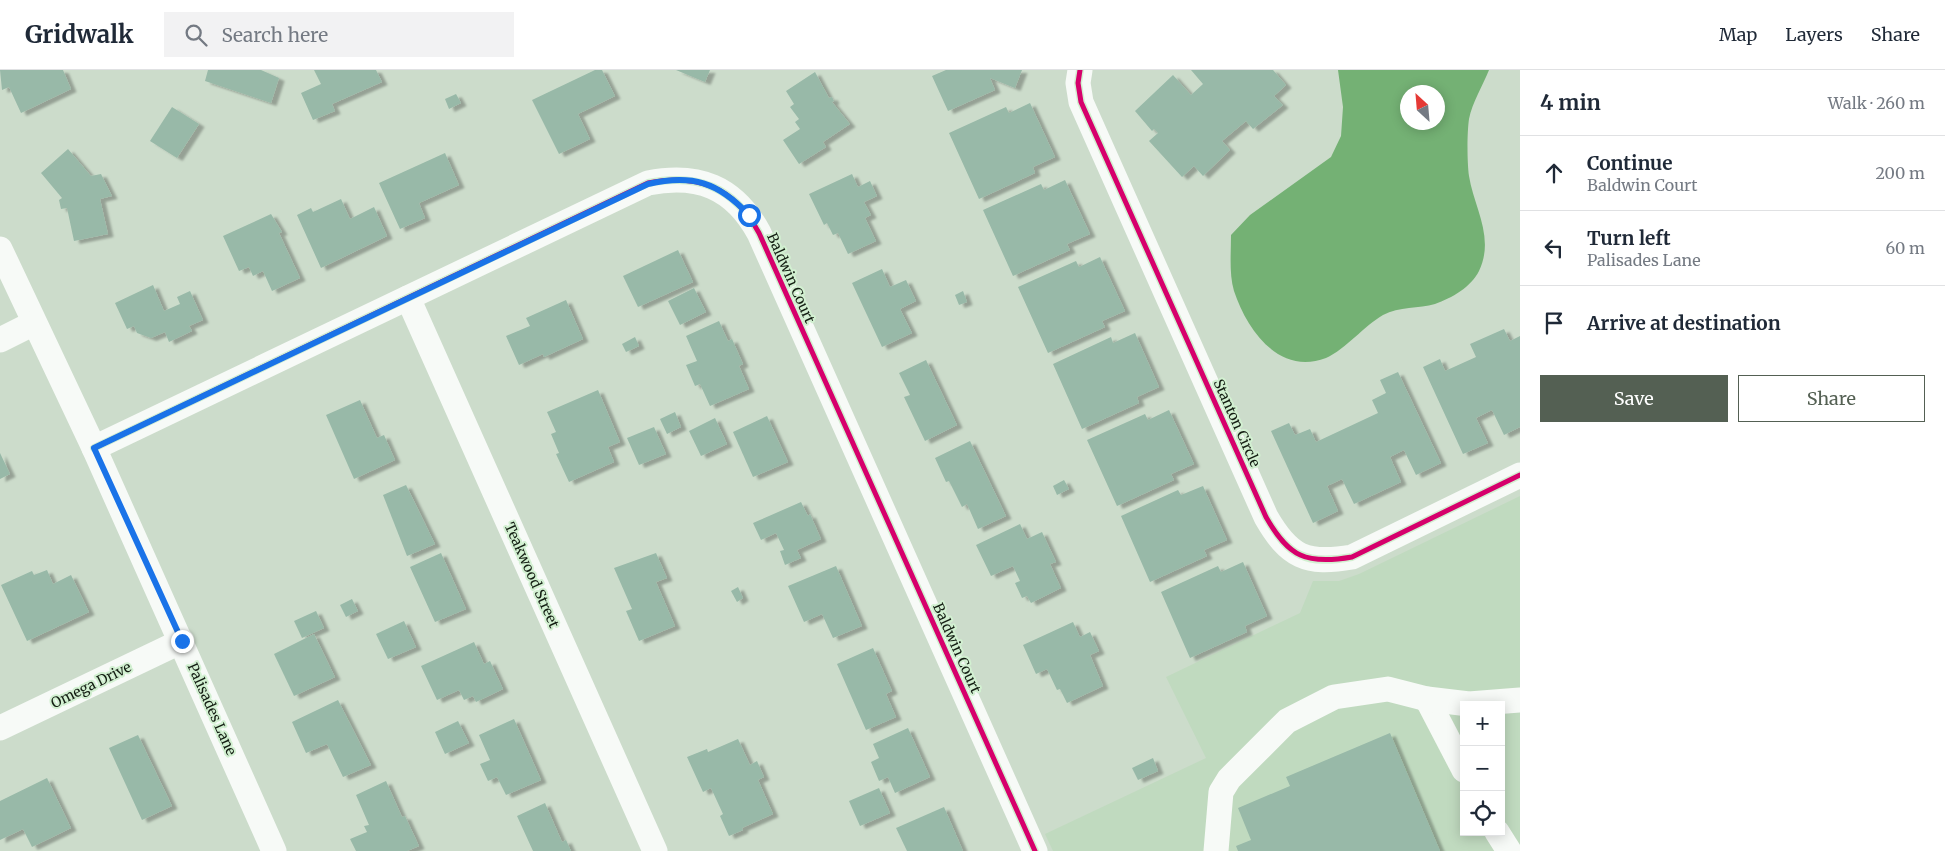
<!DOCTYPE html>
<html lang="en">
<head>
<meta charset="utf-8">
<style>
  body { margin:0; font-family:Merriweather,serif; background:#f2f2f3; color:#1f2937 }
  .controls { position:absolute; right:15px; bottom:15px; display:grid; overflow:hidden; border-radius:0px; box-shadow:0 2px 12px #0003 }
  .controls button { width:45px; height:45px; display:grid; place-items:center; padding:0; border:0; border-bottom:1px solid #e0e1e3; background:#fff; color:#1f2937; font:25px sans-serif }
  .compass { position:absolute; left:1400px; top:15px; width:45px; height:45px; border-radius:50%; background:#fff; box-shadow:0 2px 12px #0003; rotate:334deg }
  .stop { position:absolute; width:15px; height:15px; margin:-11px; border:4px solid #1a73e8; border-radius:50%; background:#fff }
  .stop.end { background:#1a73e8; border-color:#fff; box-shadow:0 1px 5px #0008 }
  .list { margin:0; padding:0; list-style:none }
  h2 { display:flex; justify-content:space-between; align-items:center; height:65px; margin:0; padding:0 20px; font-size:21px }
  h2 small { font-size:16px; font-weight:400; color:#747a83 }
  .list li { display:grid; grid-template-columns:32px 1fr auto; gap:15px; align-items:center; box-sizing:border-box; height:75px; padding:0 20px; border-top:1px solid #e0e1e3 }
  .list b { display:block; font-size:19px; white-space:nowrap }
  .list p { margin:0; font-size:16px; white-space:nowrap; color:#747a83 }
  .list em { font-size:16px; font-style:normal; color:#747a83 }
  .actions { display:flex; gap:10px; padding:15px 20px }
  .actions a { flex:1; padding:11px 0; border:1px solid #546053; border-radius:0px; text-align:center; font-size:18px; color:#546053 }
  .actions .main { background:#546053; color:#fff }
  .icon { flex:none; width:28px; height:28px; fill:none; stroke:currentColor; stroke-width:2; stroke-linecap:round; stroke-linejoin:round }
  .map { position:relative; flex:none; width:1520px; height:781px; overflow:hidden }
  header { display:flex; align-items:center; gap:30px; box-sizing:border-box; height:70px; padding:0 25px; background:#fff; border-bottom:1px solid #e0e1e3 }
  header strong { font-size:24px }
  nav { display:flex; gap:28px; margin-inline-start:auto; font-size:18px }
  .search { width:350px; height:45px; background:#f2f2f3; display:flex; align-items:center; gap:12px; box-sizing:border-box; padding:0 18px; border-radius:0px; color:#747a83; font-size:19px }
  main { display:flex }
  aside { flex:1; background:#fff }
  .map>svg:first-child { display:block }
  .built { fill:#c0dabf; fill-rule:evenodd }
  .water { fill:#74b174; fill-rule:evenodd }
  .building { fill:#98b9a8; filter:url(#shadow) }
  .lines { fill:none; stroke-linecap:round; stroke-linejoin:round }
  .minor { stroke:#f7faf7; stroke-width:25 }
  .cycleway-casing { stroke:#d2f0d1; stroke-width:8 }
  .cycleway { stroke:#d6006c; stroke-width:5 }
  .route { stroke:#1a73e8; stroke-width:6 }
  .labels { text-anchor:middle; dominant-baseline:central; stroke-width:4; stroke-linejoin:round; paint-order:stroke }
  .street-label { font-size:14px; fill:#131d12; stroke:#d2f0d1 }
</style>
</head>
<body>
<header>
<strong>Gridwalk</strong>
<div class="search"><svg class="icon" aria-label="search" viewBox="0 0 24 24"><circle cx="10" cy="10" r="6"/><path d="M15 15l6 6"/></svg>Search here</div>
<nav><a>Map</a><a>Layers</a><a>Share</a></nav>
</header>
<main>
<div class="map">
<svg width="1520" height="781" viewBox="0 0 1520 781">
  <defs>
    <filter id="shadow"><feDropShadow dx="5.5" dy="3" stdDeviation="1" flood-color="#0004"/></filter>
  </defs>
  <rect width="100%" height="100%" fill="#ccdccb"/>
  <path class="built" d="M1520 426V781H1053L1045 764 1206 688 1166 607 1300 543 1313 511H1339L1359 504ZM1464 635H1501V762H1464Z"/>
  <path class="water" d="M1338 0H1489C1483 15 1472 33 1469 49 1467 63 1467 91 1469 106 1474 138 1495 167 1479 201 1471 217 1452 228 1435 234 1419 239 1399 236 1383 245 1364 256 1346 279 1326 288 1279 306 1247 260 1234 221 1229 204 1231 183 1231 165L1250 145 1331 87 1341 66 1343 37ZM1408 22H1438V52H1408Z"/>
  <g class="building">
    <polygon points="0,0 63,0 71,19 21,43 9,17 2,20"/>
    <polygon points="208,0 261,0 279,8 271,33 205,11"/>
    <polygon points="314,0 376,0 382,12 332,34 335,41 313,50 301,23 321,14"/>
    <polygon points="595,0 602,0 615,26 578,44 590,69 559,84 532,30"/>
    <polygon points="676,0 710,0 705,12"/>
    <polygon points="946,0 1022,0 1015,18 990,8 995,20 948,41 932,6"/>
    <polygon points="1191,0 1273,0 1286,15 1274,26 1283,35 1253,59 1246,51 1222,71 1230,80 1203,106 1194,96 1182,107 1149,71 1158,63 1154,59 1152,61 1135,41 1173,5 1191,25 1203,14"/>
    <polygon points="815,2 829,28 832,27 834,31 832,32 850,54 823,72 826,77 799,94 783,70 800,59 795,52 799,49 790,37 794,34 786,21"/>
    <polygon points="456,24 461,33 449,39 445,29"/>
    <polygon points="1030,33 1055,87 1033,97 1035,103 979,129 949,63 1006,37 1009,43"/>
    <polygon points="172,37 199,54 177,88 150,71"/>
    <polygon points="68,79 91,106 101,104 112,126 100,129 108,164 74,171 67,138 61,139 59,130 62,128 41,103"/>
    <polygon points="445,83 459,115 419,133 425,148 400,159 379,113"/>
    <polygon points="852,104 858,117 870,111 877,126 864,132 871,145 865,148 876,171 848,184 838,163 833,165 827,153 824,155 809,124"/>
    <polygon points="1065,110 1090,164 1067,174 1070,180 1013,206 983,140 1041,114 1044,120"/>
    <polygon points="341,129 350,149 374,137 387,166 321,198 297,145 311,138 313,142"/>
    <polygon points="271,144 282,162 279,163 300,208 272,221 263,201 253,206 249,197 239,201 223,166"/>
    <polygon points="678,180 693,212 638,237 623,206"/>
    <polygon points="1100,187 1125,241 1102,251 1105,257 1048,283 1018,217 1076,191 1079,197"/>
    <polygon points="882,199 890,217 906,210 916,231 900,239 912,263 882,277 852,213"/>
    <polygon points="153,215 164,241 180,234 177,227 190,221 203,250 189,256 192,261 169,272 165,262 151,268 137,263 134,256 127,259 115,233"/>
    <polygon points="694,218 706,242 680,255 668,231"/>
    <polygon points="963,221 967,232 959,235 955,225"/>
    <polygon points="566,230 583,269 544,287 543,284 519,295 506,266 530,256 526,248"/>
    <polygon points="719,251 728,271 732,269 743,294 739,296 749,319 710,336 700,314 695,316 686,295 697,291 686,266"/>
    <polygon points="1504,259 1510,271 1520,266 1520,357 1504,365 1492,340 1476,348 1488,373 1463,384 1423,297 1440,289 1445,301 1476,287 1470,274"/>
    <polygon points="1135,263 1159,317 1137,327 1139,333 1082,359 1053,294 1111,267 1113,273"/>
    <polygon points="635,267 639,276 626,282 622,274"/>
    <polygon points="926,290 957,355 925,371 904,327 910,325 899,303"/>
    <polygon points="1398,302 1441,393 1416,405 1404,380 1390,387 1401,412 1354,434 1342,409 1327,416 1338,441 1313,453 1271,361 1289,353 1295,365 1310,359 1316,372 1378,343 1372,330 1386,323 1380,310"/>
    <polygon points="598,320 620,372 608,377 614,392 569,412 556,384 559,383 551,364 556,362 547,342"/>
    <polygon points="360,330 377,368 384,365 395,390 354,409 326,345"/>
    <polygon points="1169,340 1194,394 1171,404 1174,410 1117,436 1087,370 1145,344 1148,350"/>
    <polygon points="675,342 681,357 667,364 660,349"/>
    <polygon points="767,346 788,392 753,407 733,362"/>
    <polygon points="715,348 727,374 701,386 689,361"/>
    <polygon points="654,357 666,384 639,395 627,368"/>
    <polygon points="970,371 1006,446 978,459 967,434 962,437 949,411 946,412 935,388"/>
    <polygon points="0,383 10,404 0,409"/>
    <polygon points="1064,410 1069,419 1057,425 1053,416"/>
    <polygon points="406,415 435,474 407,486 383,425"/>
    <polygon points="1203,416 1227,470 1204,480 1207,486 1150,512 1121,446 1178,420 1181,425"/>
    <polygon points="801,432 808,446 810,444 821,469 797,480 801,488 785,495 780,481 784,480 776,463 761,470 753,453"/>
    <polygon points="1020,454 1027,469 1042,462 1056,492 1050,494 1061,518 1031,533 1027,526 1022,528 1015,513 1020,511 1013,496 991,506 976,475"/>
    <polygon points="441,483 466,539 435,552 410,497"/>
    <polygon points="656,483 667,508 656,512 675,556 639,571 626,541 632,539 614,498"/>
    <polygon points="1243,492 1267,546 1245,556 1247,562 1190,588 1161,522 1218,496 1221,502"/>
    <polygon points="836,496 862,556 833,568 822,544 804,552 788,516"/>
    <polygon points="47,500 53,514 71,505 89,542 27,571 1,515 32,501 34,505"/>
    <polygon points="738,517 743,528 737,532 731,521"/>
    <polygon points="352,529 358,541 346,547 340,535"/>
    <polygon points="316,541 324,558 302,568 294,551"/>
    <polygon points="404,551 416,577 388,589 376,564"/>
    <polygon points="1073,552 1080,567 1090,562 1099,581 1090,585 1103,616 1067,633 1060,619 1057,620 1047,599 1036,604 1023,575"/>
    <polygon points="314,564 335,607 294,626 274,584"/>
    <polygon points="474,572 484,594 490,591 503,619 476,632 473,626 464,630 459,620 437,630 421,596"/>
    <polygon points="873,578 892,621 886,624 896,647 866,660 837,594"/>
    <polygon points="338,630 371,695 343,707 327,674 306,683 292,652"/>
    <polygon points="514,649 541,710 506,725 497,707 488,711 480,694 490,690 479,665"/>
    <polygon points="458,651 469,673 445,684 435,662"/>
    <polygon points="908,658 930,707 895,723 888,707 879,711 871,692 879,688 873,674"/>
    <polygon points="1390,663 1440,781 1238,781 1236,776 1251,770 1238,738 1290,716 1286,707"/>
    <polygon points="138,665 172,736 142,750 109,678"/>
    <polygon points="738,669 750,695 757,691 764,707 758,710 773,744 742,758 743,760 729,766 720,746 723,744 711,718 703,722 687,687 707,679 708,682"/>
    <polygon points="1153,688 1158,701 1138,710 1132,698"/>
    <polygon points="47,708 71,758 32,777 23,759 0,770 0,731"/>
    <polygon points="386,711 402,747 405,746 419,776 407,781 356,781 350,769 367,762 364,756 369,755 356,725"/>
    <polygon points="879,718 890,743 860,756 849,731"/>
    <polygon points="545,733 562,772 566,770 571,781 533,781 517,746"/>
    <polygon points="944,737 963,781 907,781 896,758"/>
  </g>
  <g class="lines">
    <g class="minor">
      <path d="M1080 0 1078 13 1081 32 1266 447C1289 487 1306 495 1352 487L1520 405"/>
      <polyline points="0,179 94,378 274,781"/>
      <polyline points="408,228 655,781"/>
      <polyline points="0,270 34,253"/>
      <path d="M94 378 648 113C698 103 734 117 759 163L1035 781"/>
      <polyline points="1427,629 1464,700"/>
      <polyline points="0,658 182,571"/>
      <polyline points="1497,762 1509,781"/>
      <polyline points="1216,781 1221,722 1229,709 1287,651 1334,627 1388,619 1427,629 1469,634 1520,630"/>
    </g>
    <defs>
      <g id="cycleway">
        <path d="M1080 0 1078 13 1081 32 1266 447C1289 487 1306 495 1352 487L1520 405"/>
        <path d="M94 378 648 113C698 103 734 117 759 163L1035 781"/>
      </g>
    </defs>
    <use href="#cycleway" class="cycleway-casing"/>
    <use href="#cycleway" class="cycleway"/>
  </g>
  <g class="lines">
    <path class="route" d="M182 571 94 378 648 114C692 104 718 112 749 145"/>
  </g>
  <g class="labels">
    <g class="street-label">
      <text transform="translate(791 208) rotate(66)">Baldwin Court</text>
      <text transform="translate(1237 353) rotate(66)">Stanton Circle</text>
      <text transform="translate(532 505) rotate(66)">Teakwood Street</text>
      <text transform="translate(957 578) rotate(66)">Baldwin Court</text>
      <text transform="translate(91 615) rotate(-26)">Omega Drive</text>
      <text transform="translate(212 639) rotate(66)">Palisades Lane</text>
    </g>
  </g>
</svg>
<div class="controls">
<button>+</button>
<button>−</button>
<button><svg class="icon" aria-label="locate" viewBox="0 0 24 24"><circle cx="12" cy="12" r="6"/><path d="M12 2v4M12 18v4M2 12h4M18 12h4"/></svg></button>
</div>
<svg class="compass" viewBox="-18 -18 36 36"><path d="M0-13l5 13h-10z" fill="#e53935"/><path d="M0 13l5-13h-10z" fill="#747a83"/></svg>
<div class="stop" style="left:749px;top:145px"></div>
<div class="stop end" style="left:182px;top:571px"></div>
</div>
<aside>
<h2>4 min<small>Walk · 260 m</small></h2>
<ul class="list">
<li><svg class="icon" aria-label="ahead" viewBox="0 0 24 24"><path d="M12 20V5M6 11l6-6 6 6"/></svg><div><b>Continue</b><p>Baldwin Court</p></div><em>200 m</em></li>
<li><svg class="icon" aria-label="left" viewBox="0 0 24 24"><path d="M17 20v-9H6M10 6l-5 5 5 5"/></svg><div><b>Turn left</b><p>Palisades Lane</p></div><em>60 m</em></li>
<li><svg class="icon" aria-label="arrive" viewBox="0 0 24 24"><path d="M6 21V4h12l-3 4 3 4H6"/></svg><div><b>Arrive at destination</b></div></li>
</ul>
<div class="actions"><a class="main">Save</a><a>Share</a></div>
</aside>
</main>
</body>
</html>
